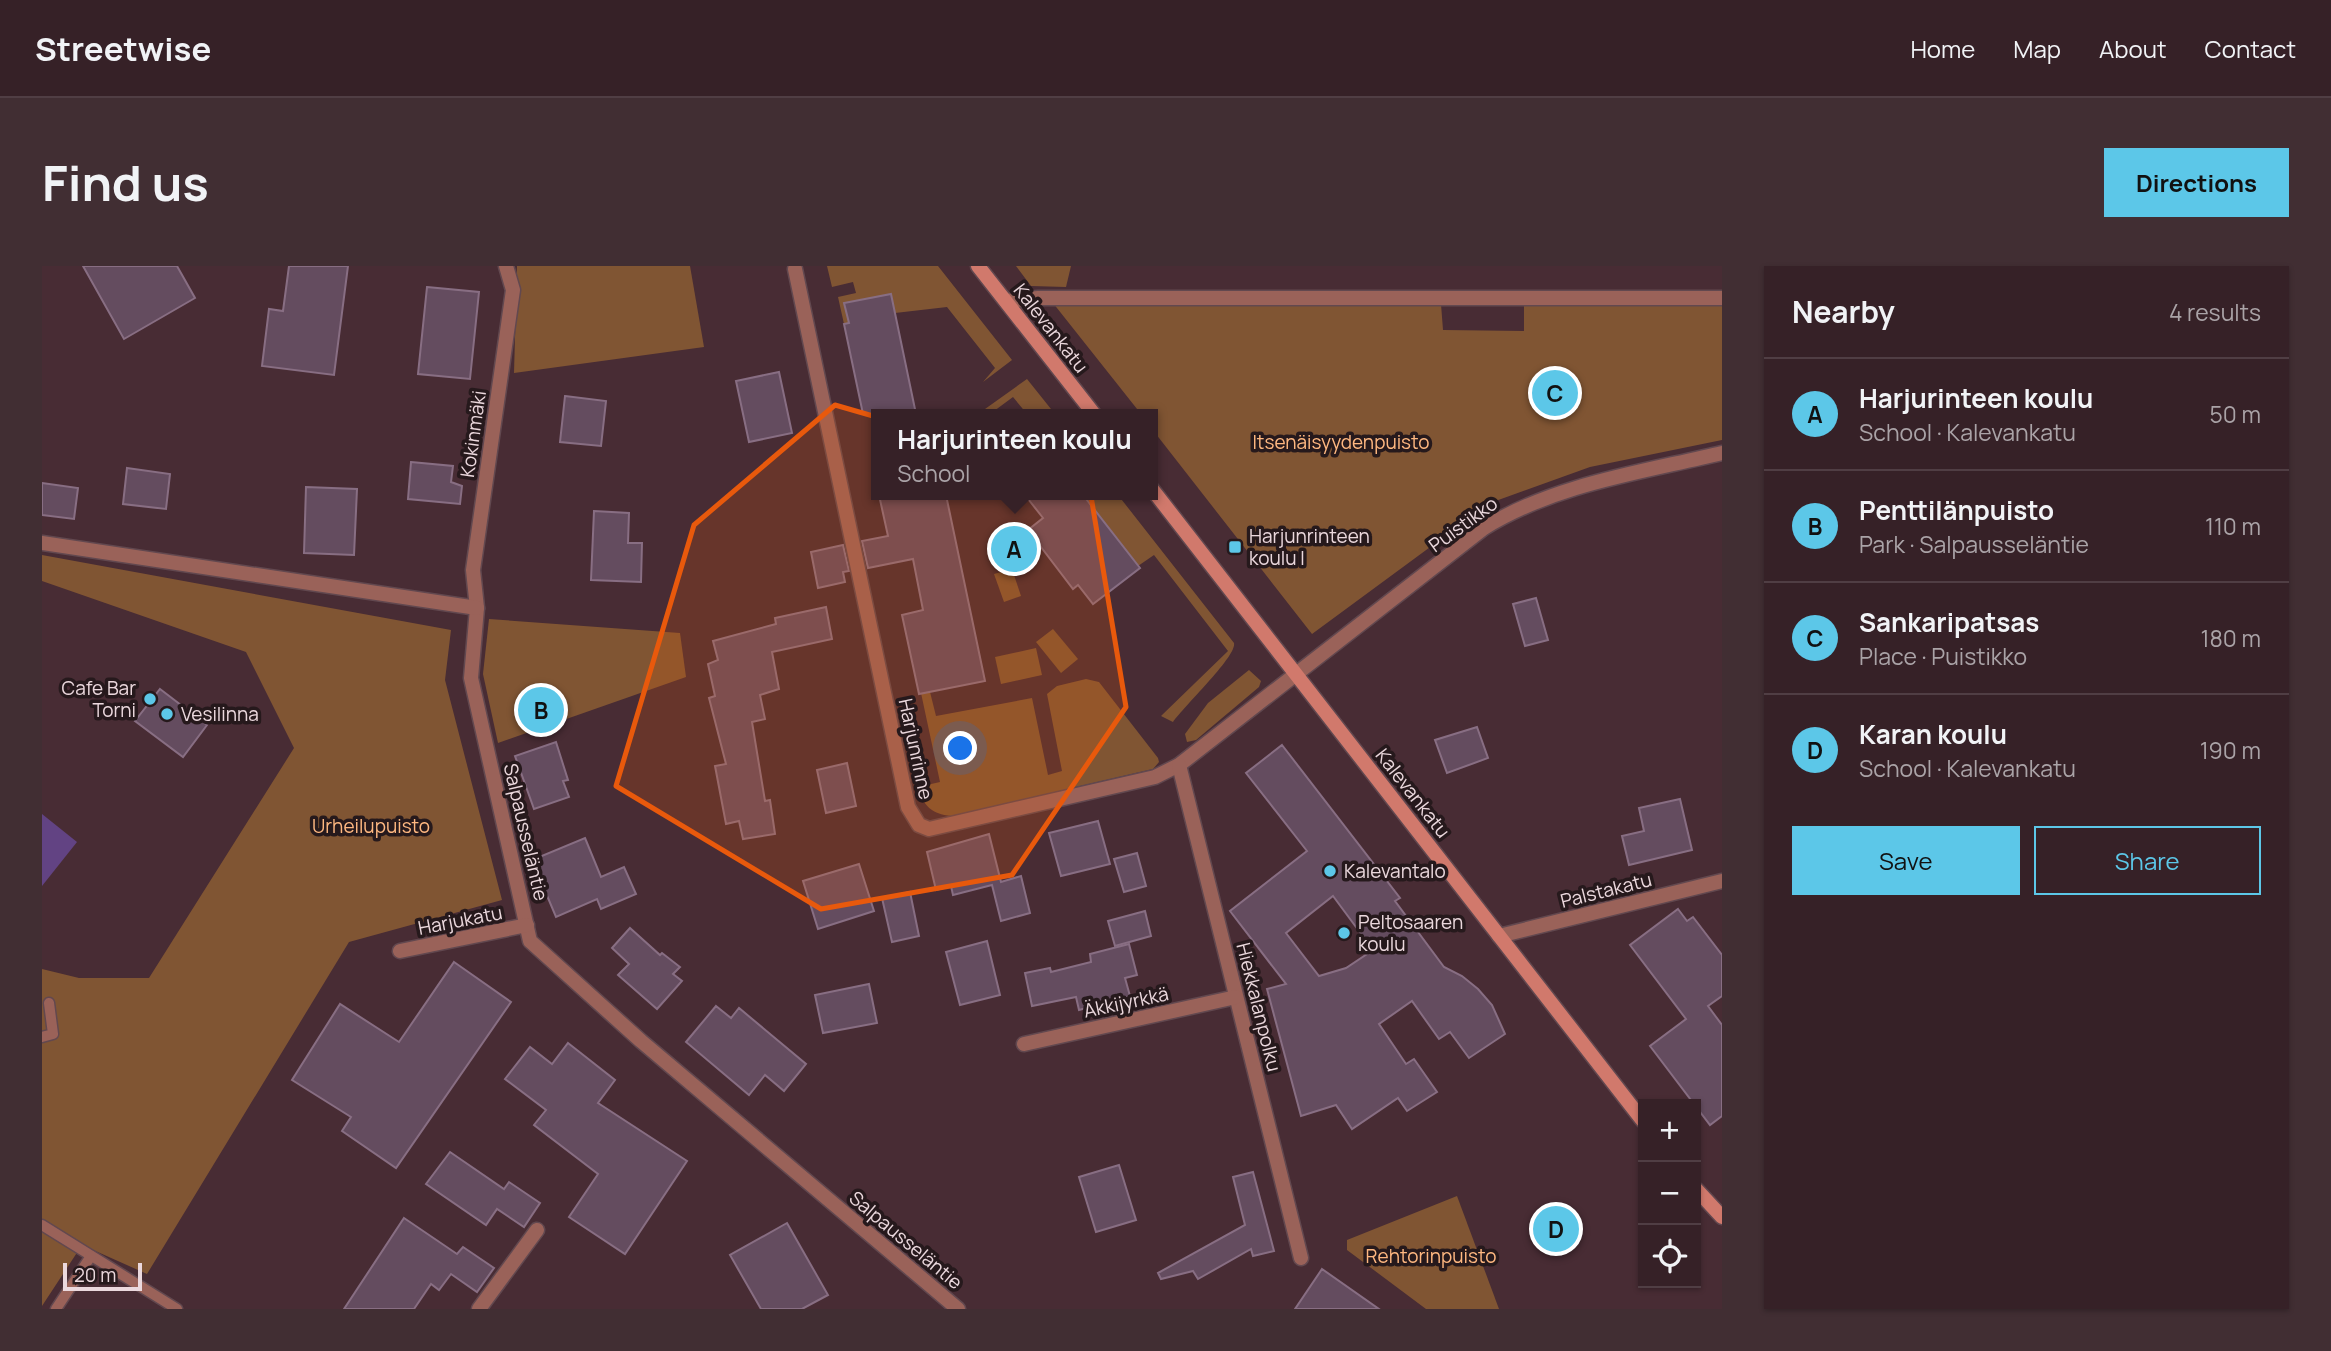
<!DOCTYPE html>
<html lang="en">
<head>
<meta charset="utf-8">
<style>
  body { margin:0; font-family:Manrope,sans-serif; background:#412e33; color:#f1f3f6 }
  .controls { position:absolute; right:21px; bottom:21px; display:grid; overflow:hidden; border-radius:0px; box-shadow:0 2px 5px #0004 }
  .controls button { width:63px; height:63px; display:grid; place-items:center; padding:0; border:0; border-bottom:2px solid #503e44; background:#362127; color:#f1f3f6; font:35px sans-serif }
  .scale { position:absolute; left:21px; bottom:18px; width:79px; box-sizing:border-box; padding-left:7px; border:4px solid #ebd8dd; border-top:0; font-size:19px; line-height:24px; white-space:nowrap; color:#ebd8dd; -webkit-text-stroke:5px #26191c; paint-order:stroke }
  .you { position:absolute; left:919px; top:483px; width:24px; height:24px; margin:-18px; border:5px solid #fff; border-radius:50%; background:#1a73e8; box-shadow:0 0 0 10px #1a73e833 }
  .badge { display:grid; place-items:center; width:46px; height:46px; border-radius:50%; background:#5cc7e8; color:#111; font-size:23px; font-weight:700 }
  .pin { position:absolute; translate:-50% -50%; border:4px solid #fff; box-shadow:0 2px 7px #0006 }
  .popup { position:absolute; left:829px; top:143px; width:287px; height:91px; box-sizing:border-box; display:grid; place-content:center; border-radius:0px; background:#362127; filter:drop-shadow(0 2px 5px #0005); font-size:23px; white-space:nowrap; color:#aaa3a7 }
  .popup b { font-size:26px; color:#f1f3f6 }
  .popup::after { content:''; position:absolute; left:50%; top:100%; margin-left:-14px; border:14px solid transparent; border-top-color:#362127 }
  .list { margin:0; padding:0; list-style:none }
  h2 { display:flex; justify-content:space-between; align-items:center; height:91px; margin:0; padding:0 28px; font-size:30px }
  h2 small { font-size:23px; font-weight:400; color:#aaa3a7 }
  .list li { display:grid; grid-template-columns:46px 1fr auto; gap:21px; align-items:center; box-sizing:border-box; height:112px; padding:0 28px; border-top:2px solid #503e44 }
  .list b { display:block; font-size:26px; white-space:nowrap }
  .list p { margin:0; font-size:23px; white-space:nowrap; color:#aaa3a7 }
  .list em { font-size:23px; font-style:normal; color:#aaa3a7 }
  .actions { display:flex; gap:14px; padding:21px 28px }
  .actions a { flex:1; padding:16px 0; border:2px solid #5cc7e8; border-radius:0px; text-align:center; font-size:24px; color:#5cc7e8 }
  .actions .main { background:#5cc7e8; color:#111 }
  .icon { flex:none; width:38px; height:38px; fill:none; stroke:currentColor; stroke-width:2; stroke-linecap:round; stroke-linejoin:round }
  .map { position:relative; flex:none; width:1680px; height:1043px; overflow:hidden; border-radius:0px }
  header { display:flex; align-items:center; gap:42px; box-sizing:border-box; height:98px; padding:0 35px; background:#362127; border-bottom:2px solid #503e44 }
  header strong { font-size:33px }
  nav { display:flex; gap:38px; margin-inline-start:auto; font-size:24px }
  .intro { display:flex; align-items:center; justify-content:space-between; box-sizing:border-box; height:168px; padding:0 42px }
  h1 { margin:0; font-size:49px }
  .button { padding:18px 32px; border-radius:0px; background:#5cc7e8; color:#111; font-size:24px; font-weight:700 }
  main { display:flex; gap:42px; padding:0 42px }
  aside { flex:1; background:#362127; border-radius:0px; box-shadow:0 2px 5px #0004 }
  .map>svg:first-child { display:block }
  .green { fill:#805533 }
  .water { fill:#624383 }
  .building { fill:#644c5f; stroke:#886e83; stroke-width:2; fill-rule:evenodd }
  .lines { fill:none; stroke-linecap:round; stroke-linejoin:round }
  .lane-casing { stroke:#62484f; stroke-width:13 }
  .street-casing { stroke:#62484f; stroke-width:17 }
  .secondary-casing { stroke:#62484f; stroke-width:17 }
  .lane { stroke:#9a6259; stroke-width:10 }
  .street { stroke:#9a6259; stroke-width:14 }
  .secondary { stroke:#d1796c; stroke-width:14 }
  .marked { fill:#e8590c; fill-opacity:0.2; stroke:#e8590c; stroke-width:5; stroke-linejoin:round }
  .poi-dot { fill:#5cc7e8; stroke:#26191c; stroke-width:2.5 }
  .labels { text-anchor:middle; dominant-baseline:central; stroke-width:7; stroke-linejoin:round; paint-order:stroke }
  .street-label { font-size:19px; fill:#ebd8dd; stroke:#26191c }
  .park-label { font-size:19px; fill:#ffb881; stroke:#26191c }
  .poi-label { font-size:19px; fill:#ebd8dd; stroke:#26191c; text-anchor:start }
</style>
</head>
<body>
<header>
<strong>Streetwise</strong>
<nav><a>Home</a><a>Map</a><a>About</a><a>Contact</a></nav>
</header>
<div class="intro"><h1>Find us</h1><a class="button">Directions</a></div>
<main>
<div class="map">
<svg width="1680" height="1043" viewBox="0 0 1680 1043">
  <rect width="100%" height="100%" fill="#482c34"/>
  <g class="green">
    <polygon points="475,0 648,0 662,81 472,107"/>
    <polygon points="785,0 896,0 970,94 941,116 953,102 905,41 853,47 848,28 834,51 802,58 796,31 814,27 811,16 790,21"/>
    <polygon points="974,0 1029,0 1024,21 989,20"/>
    <polygon points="1011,37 1399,38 1401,64 1482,65 1482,38 1680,39 1680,174 1548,201 1448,237 1270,368 1110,163 1110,148 1099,148"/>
    <polygon points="985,113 1013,148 985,148 971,131 948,148 936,148"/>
    <path d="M1041 229H1076L1192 377C1195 390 1142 440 1131 456L1119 450 1186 385 1112 289 1096 300Z"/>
    <polygon points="0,289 409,364 403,414 460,634 307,676 105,1008 40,979 0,1040 0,703 37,712 107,712 252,482 204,386 0,315"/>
    <polygon points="970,303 979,330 962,336 952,308"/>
    <polygon points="447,353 638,367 644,411 456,477 441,408"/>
    <polygon points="1011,363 1036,393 1019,407 994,376"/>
    <polygon points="994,382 1000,409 959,418 953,391"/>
    <polygon points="1207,404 1219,415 1217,421 1154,474 1145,476 1143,468 1166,437"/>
    <path d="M1044 413 1057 416 1116 492 1117 496 1111 503 909 550C890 548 881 540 876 521L898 516 879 427 888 426 894 450 990 432 1006 509 1020 505 1005 428 1015 420Z"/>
    <polygon points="1415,930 1457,1043 1384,1043 1305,984 1305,974"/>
  </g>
  <polygon class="water" points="0,548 35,576 0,620"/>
  <g class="building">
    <polygon points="41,0 135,0 153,32 82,73"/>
    <polygon points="247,0 306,0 292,109 220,100 227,43 241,45"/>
    <polygon points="385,21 437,26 428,113 376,108"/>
    <polygon points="849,28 874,148 821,148 802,58 807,57 802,37"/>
    <polygon points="737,106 750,167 707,176 694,115"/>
    <polygon points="523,130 564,135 559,180 518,176"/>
    <polygon points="369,196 411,200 409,216 420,220 418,238 366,233"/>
    <polygon points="85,202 128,208 124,243 81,238"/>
    <polygon points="0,217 36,222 32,253 0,249"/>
    <polygon points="264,221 315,223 312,289 262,287"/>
    <polygon points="837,229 904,229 943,415 877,428 860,349 881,344 871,293 826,302 820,275 846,270"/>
    <polygon points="983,229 1041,229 1098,302 1051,338 1036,319 1031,323 986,264 1001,252"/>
    <polygon points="552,245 587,247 586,277 600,277 599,316 549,314"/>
    <polygon points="801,279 807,305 801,306 803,316 776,322 769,286"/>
    <polygon points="1494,332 1506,374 1483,380 1471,338"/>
    <polygon points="784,341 790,373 730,386 737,423 718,429 723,453 710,456 723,535 728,534 733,568 701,573 697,555 684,558 673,500 684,498 667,432 673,430 666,398 676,394 671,375 734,358 733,352"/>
    <polygon points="118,423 165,459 141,491 93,455"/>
    <polygon points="1435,461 1446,492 1405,507 1393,474"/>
    <polygon points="514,476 526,514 521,515 527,531 492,543 473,490"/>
    <path d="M1240 479 1358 632 1353 635 1402 701 1420 710 1436 723 1450 739 1463 768 1427 792 1408 766 1397 773 1370 735 1337 758 1364 798 1372 793 1395 826 1365 845 1356 832 1310 863 1294 839 1259 850 1225 723 1244 718 1188 645 1265 585 1204 507ZM1291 630 1331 684 1304 702 1277 710 1244 667Z"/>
    <polygon points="805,497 814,540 784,547 775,504"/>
    <polygon points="1638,533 1650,584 1587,599 1580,570 1602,565 1597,542"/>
    <polygon points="1056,555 1068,598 1019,610 1007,567"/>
    <polygon points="947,568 959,616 979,610 988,647 959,655 950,619 911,629 909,620 894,624 885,586"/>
    <polygon points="543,572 559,611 582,601 594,628 559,643 555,633 514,651 490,594"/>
    <polygon points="1095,587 1104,620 1082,626 1072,593"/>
    <polygon points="817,598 832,645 776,663 761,615"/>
    <polygon points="868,626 877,670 850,676 840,632"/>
    <polygon points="1636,643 1645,655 1651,651 1680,689 1680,730 1666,740 1680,759 1680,850 1668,859 1608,780 1644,753 1588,679"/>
    <polygon points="1103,645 1109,670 1073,680 1066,655"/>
    <polygon points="588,662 618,689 620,687 638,701 631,708 640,715 615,743 576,709 587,698 570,682"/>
    <polygon points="945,675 958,729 918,739 904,686"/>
    <polygon points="1087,678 1095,709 1083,712 1088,730 1037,744 1034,731 990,740 983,707 1008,702 1009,706 1049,696 1048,688"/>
    <polygon points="412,696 469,736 354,902 300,865 309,851 250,814 298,738 357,776"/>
    <polygon points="827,718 835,757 781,767 773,729"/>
    <polygon points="674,740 689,752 697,742 764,798 742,825 723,809 707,829 644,776"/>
    <polygon points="526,777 573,814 556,837 645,895 583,988 527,951 556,908 492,859 504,844 463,813 488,781 510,798"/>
    <polygon points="408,886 462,923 467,916 498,937 482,961 455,943 444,959 384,918"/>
    <polygon points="1077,899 1094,954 1054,966 1037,911"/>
    <polygon points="1211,906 1232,985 1211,990 1209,983 1156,1013 1151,1005 1119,1013 1116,1007 1203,959 1191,911"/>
    <polygon points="362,952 415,988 421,981 452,1002 435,1026 409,1008 397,1024 389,1018 372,1043 302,1043"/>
    <polygon points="745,957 786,1029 760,1043 719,1043 688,989"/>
    <polygon points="1280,1003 1337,1043 1253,1043"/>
  </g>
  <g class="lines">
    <defs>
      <g id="lane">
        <polyline points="0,771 11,768 7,737"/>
        <polyline points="0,959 135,1043"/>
        <polyline points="14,1043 49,990"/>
      </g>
      <g id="street">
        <polyline points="464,0 471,24 431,304 435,342 429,412 488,675 599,775 916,1043"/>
        <path d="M753 3 866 541 877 559 887 563 1113 511 1137 499 1442 262C1513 218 1601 206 1680 187"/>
        <polyline points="964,35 996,32 1680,32"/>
        <polyline points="0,277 435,342"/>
        <polyline points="1137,499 1259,992"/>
        <polyline points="1457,670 1680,615"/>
        <polyline points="358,685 485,659"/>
        <polyline points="982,778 1194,731"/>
        <polyline points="437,1043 495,964"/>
      </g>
      <g id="secondary">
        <polyline points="936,0 1052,148"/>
        <polyline points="1110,223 1601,855"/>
        <polyline points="1654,923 1680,951"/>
      </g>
    </defs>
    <use href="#lane" class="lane-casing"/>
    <use href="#street" class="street-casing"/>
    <use href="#secondary" class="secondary-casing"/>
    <use href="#lane" class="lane"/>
    <use href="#street" class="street"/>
    <use href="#secondary" class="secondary"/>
  </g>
  <path class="marked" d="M793 139 1046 212 1084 441 970 609 779 643 574 520 652 259Z"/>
  <g class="poi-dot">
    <rect x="1186" y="274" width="14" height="14" rx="3.5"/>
    <circle cx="108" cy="433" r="7"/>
    <circle cx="125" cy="448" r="7"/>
    <circle cx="1288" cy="605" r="7"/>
    <circle cx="1302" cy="667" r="7"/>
  </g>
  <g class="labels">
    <g class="street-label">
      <text transform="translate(1009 62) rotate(52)">Kalevankatu</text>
      <text transform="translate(431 168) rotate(-82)">Kokinmäki</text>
      <text transform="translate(1421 258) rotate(-36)">Puistikko</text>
      <text transform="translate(874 483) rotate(78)">Harjunrinne</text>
      <text transform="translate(1371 527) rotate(52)">Kalevankatu</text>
      <text transform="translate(484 566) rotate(77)">Salpausseläntie</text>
      <text transform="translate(1564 624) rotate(-14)">Palstakatu</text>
      <text transform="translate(418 654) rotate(-11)">Harjukatu</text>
      <text transform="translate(1084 736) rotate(-12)">Äkkijyrkkä</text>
      <text transform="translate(1217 741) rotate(76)">Hiekkalanpolku</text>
      <text transform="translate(864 974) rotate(40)">Salpausseläntie</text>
    </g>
    <g class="park-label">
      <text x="1299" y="176">Itsenäisyydenpuisto</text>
      <text x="329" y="560">Urheilupuisto</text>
      <text x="1389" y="990">Rehtorinpuisto</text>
    </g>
    <g class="poi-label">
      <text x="1207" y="270">Harjunrinteen<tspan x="1207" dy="22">koulu I</tspan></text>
      <text x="94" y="422" text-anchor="end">Cafe Bar<tspan x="94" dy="22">Torni</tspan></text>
      <text x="139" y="448">Vesilinna</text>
      <text x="1302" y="605">Kalevantalo</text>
      <text x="1316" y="656">Peltosaaren<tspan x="1316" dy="22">koulu</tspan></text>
    </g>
  </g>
</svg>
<div class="controls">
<button>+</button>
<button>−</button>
<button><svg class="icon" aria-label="locate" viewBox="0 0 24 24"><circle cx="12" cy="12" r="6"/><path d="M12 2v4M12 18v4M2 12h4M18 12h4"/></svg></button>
</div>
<div class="scale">20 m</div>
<div class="you"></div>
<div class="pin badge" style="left:972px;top:283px">A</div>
<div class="popup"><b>Harjurinteen koulu</b>School</div>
<div class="pin badge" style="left:499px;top:444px">B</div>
<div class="pin badge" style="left:1513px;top:127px">C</div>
<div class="pin badge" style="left:1514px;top:963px">D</div>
</div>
<aside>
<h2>Nearby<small>4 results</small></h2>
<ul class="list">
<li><span class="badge">A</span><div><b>Harjurinteen koulu</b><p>School · Kalevankatu</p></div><em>50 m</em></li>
<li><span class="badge">B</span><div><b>Penttilänpuisto</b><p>Park · Salpausseläntie</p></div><em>110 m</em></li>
<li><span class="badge">C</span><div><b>Sankaripatsas</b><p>Place · Puistikko</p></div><em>180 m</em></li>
<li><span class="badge">D</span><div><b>Karan koulu</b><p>School · Kalevankatu</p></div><em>190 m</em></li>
</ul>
<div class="actions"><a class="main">Save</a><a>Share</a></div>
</aside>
</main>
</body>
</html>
